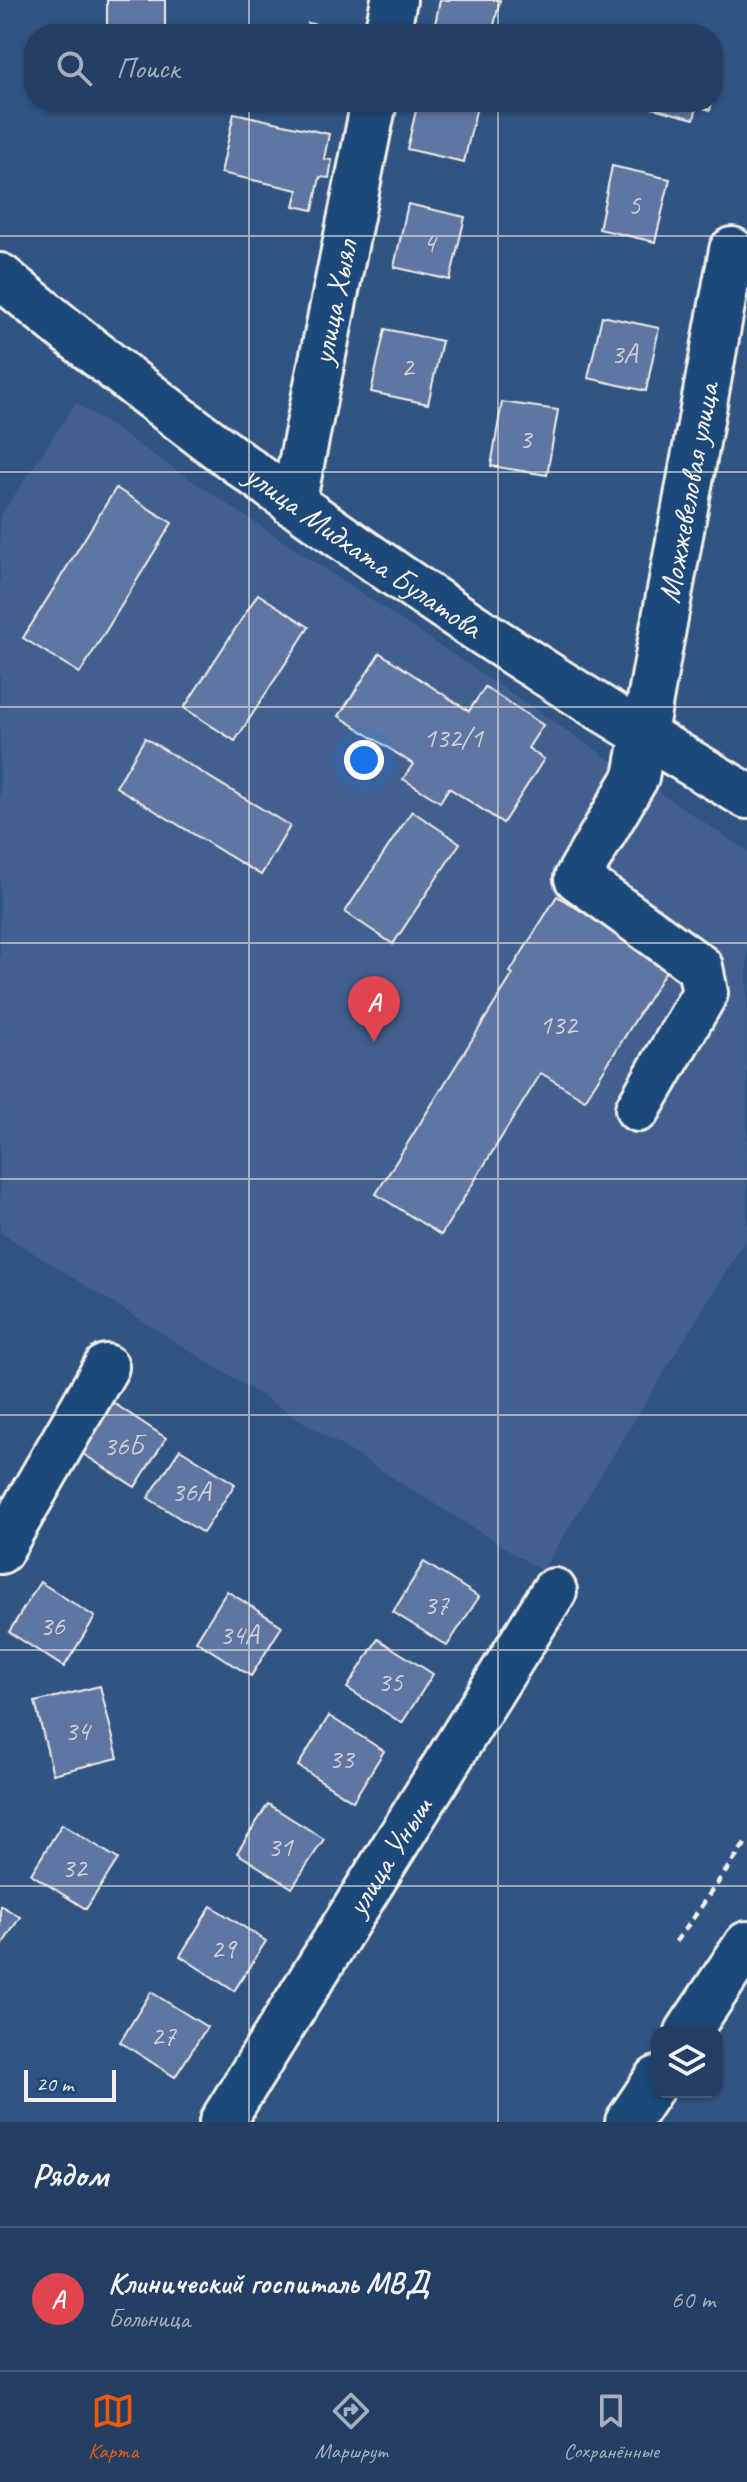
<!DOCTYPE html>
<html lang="ru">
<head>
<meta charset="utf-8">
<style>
  body { margin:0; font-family:Caveat,sans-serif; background:#2c4669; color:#f1f3f6 }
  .controls { position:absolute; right:24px; bottom:24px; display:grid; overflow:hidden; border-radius:16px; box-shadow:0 2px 6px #0004 }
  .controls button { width:72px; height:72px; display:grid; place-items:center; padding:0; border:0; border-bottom:2px solid #415878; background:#243f63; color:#f1f3f6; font:40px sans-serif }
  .scale { position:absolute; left:24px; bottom:20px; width:92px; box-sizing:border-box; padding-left:8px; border:4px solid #f4f1e8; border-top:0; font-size:22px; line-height:28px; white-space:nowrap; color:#f4f1e8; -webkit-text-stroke:6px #1f4a7a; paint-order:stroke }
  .you { position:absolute; left:364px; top:760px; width:28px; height:28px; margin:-20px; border:6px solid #fff; border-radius:50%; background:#1a73e8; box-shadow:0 0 0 12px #1a73e833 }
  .badge { display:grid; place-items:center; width:52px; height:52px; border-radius:50%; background:#ea580c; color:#fff; font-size:26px; font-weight:700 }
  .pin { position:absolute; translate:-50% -66px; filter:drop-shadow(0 2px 4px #0008) }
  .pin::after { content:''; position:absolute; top:42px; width:28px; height:24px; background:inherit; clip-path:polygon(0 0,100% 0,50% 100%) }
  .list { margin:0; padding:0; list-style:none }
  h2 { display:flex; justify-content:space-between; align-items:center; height:104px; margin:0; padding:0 32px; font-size:34px }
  h2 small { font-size:26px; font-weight:400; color:#a3afbe }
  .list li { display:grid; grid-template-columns:52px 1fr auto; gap:24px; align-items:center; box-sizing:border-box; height:144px; padding:0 32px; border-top:2px solid #415878 }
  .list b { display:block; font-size:30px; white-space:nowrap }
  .list p { margin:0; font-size:26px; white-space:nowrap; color:#a3afbe }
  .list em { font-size:26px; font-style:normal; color:#a3afbe }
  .icon { flex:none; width:44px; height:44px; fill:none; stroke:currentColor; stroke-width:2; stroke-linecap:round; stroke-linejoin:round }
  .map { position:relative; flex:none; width:747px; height:2122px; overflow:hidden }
  .search { position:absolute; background:#243f63; box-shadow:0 2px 6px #0004; left:24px; right:24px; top:24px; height:88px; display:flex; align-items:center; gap:20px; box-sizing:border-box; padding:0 28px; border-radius:32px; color:#a3afbe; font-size:30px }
  .sheet { height:248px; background:#243f63 }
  nav { display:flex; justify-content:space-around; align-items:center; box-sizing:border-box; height:112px; border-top:2px solid #415878; background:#243f63; font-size:22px; color:#a3afbe }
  nav a { display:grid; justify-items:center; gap:4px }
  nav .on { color:#ea580c }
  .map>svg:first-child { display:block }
  .built { fill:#42618f }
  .building { fill:#5f74a2; stroke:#f4f1e8; stroke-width:2 }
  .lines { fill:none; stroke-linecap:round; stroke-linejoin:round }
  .minor-casing { stroke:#f4f1e8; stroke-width:50 }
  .path { stroke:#f4f1e8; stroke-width:5; stroke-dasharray:8 6; stroke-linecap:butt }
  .minor { stroke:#1f4a7a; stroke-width:44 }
  .grid { fill:none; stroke:#f4f1e8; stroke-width:2; stroke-opacity:0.55 }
  .labels { text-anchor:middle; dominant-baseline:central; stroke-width:6; stroke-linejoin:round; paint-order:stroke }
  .number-label { font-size:28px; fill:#cfd2d6 }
  .street-label { font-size:32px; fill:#f4f1e8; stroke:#1f4a7a }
</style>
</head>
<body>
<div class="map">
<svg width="747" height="2122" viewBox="0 0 747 2122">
  <rect width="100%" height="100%" fill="#305484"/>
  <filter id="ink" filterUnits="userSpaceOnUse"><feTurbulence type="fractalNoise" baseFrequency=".0125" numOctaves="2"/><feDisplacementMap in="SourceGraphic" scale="16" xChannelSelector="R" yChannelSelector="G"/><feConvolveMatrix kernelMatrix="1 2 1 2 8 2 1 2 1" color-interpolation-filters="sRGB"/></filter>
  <g filter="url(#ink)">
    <polygon class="built" points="76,403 747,851 747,1237 542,1571 0,1232 0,517"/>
    <g class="building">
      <rect x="107" y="0" width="58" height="34"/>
      <polygon points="440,0 500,0 492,34 433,34"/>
      <polygon points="308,23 366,34 306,34"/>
      <polygon points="713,61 722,64 713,99"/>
      <polygon points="418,102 478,102 464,162 407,149"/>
      <polygon points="630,102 712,102 710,110 697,106 694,119"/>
      <polygon points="234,113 329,134 324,159 332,160 329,178 320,177 313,210 294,206 298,190 221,173"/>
      <polygon points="612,166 670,179 655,242 599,229"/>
      <polygon points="408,204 465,217 450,280 394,267"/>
      <polygon points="602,316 659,328 646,391 588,378"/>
      <polygon points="385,329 442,341 428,404 371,392"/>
      <polygon points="502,402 558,410 547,475 491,466"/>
      <polygon points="116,488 172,523 80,673 23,638"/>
      <polygon points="258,594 309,627 235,741 184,708"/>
      <polygon points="380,653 469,711 485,687 543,725 528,748 544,759 503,823 449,788 440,802 403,779 413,764 339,716"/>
      <polygon points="145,738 290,826 261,875 116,787"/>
      <polygon points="412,811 460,843 393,944 345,912"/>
      <polygon points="557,896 669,966 585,1100 541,1073 441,1235 376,1194 513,974 510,972"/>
      <polygon points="112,1402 166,1438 135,1487 80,1452"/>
      <polygon points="180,1449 235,1484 203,1533 148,1498"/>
      <polygon points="424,1562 479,1597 447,1646 393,1612"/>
      <polygon points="40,1582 95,1617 64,1667 9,1632"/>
      <polygon points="227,1591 282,1626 251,1676 196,1641"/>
      <polygon points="378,1639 433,1674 402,1723 347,1688"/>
      <polygon points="100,1686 118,1758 53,1774 35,1702"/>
      <polygon points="329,1716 384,1751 353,1801 298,1766"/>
      <polygon points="268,1804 324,1839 292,1888 237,1853"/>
      <polygon points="62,1824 118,1859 86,1909 31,1874"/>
      <polygon points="0,1905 20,1917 0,1948"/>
      <polygon points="211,1906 266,1941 234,1991 180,1956"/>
      <polygon points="151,1992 207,2027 175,2077 120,2042"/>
    </g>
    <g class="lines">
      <defs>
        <g id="minor">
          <polyline points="387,34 394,0"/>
          <path id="s1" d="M0 276C232 469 486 644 747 796"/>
          <path id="s2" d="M293 504 374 102"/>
          <path id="s3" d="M638 1109 705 993 700 967 577 878 636 777 732 250"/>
          <polyline points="0,1551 106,1367"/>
          <polyline points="688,2032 747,1944"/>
          <path id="s4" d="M222 2122 554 1591"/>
          <polyline points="628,2122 657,2079"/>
        </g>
      </defs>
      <use href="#minor" class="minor-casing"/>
      <polyline class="path" points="676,1942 747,1841"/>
      <use href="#minor" class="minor"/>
    </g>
  </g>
  <path class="grid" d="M249 0V34M498 0V34M249 102V2122M498 102V2122M0 236H747M0 472H747M0 707H747M0 943H747M0 1179H747M0 1415H747M0 1650H747M0 1886H747"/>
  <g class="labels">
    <g class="number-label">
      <text x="634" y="204">5</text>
      <text x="429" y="242">4</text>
      <text x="624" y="353">3А</text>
      <text x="407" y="366">2</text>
      <text x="525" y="438">3</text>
      <text x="453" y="737">132/1</text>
      <text x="558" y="1024">132</text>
      <text x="123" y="1445">36Б</text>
      <text x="191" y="1491">36А</text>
      <text x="436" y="1604">37</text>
      <text x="52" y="1625">36</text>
      <text x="239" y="1634">34А</text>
      <text x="390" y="1681">35</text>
      <text x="77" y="1730">34</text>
      <text x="341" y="1758">33</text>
      <text x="280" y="1846">31</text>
      <text x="74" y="1867">32</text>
      <text x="223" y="1948">29</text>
      <text x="163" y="2035">27</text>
    </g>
    <g class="street-label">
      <text stroke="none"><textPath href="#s2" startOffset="206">улица Хыял</textPath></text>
      <text stroke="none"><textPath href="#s3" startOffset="718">Можжевеловая улица</textPath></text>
      <text stroke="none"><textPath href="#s1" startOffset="456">улица Мидхата Булатова</textPath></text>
      <text stroke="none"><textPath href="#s4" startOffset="314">улица Уныш</textPath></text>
    </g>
  </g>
</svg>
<div class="controls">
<button><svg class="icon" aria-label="layers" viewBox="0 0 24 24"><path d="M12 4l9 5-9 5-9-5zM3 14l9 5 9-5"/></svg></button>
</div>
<div class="scale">20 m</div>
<div class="you"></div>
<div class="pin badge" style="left:374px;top:1042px;background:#e0444e">A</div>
<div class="search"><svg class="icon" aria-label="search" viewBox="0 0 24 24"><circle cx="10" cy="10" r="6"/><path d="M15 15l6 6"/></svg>Поиск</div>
</div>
<section class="sheet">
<h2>Рядом<small></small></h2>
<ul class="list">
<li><span class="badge" style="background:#e0444e">A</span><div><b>Клинический госпиталь МВД</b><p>Больница</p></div><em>60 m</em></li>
</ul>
</section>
<nav>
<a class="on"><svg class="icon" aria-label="map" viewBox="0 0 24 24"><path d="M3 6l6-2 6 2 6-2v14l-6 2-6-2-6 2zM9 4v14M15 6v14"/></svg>Карта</a>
<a><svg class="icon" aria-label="directions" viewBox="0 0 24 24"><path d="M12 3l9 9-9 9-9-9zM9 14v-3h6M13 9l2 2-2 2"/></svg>Маршрут</a>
<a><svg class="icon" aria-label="saved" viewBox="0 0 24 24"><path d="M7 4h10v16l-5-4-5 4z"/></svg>Сохранённые</a>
</nav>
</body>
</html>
